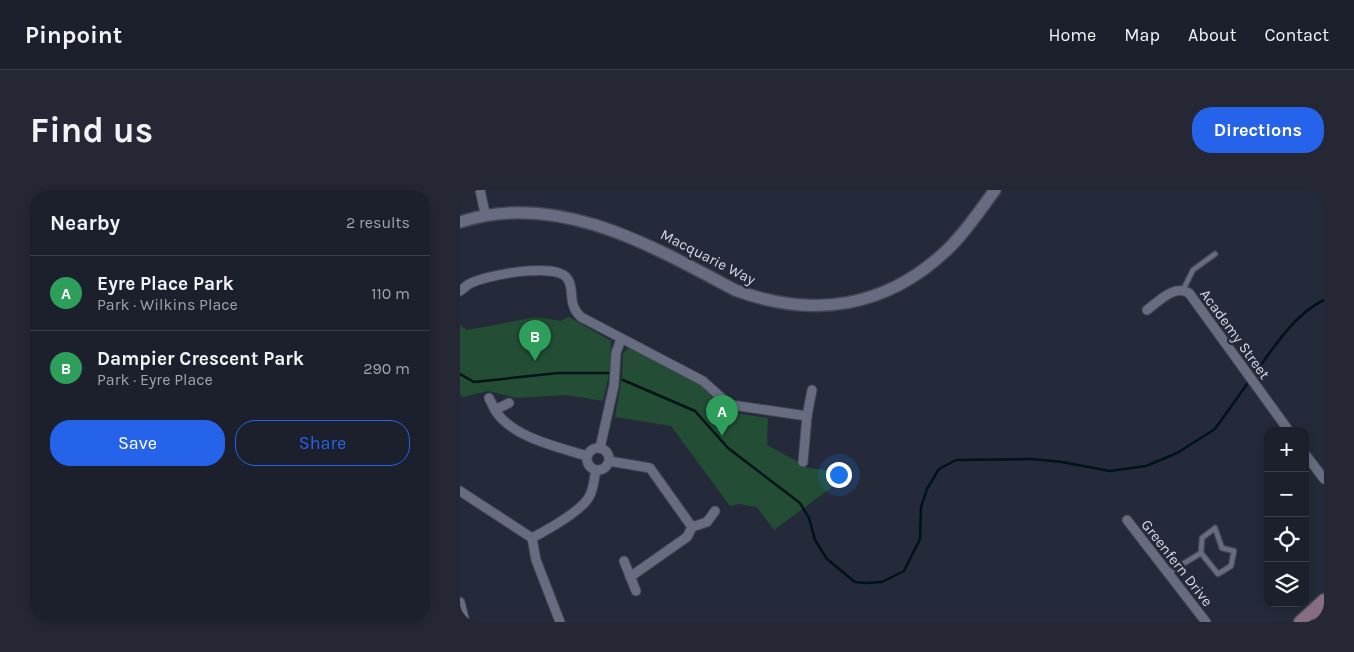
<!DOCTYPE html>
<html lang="en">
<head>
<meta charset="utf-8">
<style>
  body { margin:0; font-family:Karla,sans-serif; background:#252834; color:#f1f3f6 }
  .controls { position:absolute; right:15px; bottom:15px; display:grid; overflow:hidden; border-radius:10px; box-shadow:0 2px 8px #0003 }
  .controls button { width:45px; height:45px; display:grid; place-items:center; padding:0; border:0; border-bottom:1px solid #3a3e48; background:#1c202c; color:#f1f3f6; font:25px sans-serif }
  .you { position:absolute; left:378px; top:284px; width:18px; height:18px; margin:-12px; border:4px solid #fff; border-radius:50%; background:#1a73e8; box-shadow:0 0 0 8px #1a73e833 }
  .badge { display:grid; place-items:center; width:32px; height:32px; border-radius:50%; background:#2563eb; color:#fff; font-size:16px; font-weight:700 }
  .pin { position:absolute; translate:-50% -41px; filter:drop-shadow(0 1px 2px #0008) }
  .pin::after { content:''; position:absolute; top:26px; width:18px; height:15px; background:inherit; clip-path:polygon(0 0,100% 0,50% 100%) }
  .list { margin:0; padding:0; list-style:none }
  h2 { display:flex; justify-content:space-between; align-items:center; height:65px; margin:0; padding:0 20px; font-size:21px }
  h2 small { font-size:16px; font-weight:400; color:#a0a3a9 }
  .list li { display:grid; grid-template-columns:32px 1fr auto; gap:15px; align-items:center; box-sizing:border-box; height:75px; padding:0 20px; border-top:1px solid #3a3e48 }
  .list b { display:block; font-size:19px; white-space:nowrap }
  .list p { margin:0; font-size:16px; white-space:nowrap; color:#a0a3a9 }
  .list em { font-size:16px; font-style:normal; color:#a0a3a9 }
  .actions { display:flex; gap:10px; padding:15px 20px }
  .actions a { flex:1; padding:11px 0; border:1px solid #2563eb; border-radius:20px; text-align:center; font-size:18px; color:#2563eb }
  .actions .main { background:#2563eb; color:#fff }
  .icon { flex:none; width:28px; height:28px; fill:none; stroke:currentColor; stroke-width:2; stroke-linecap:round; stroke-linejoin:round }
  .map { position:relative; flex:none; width:864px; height:432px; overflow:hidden; border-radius:20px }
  header { display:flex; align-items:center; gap:30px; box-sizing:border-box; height:70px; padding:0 25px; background:#1c202c; border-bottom:1px solid #3a3e48 }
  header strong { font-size:24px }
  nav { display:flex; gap:28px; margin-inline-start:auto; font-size:18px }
  .intro { display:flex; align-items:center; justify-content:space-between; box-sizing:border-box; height:120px; padding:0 30px }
  h1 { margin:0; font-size:35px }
  .button { padding:12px 22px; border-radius:20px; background:#2563eb; color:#fff; font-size:18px; font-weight:700 }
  main { display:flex; gap:30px; padding:0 30px }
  aside { flex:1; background:#1c202c; border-radius:20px; box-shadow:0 2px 8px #0003 }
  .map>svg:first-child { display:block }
  .green { fill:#234d34 }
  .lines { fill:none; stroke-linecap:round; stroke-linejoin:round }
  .stream { stroke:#001318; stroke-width:2.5 }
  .service-casing { stroke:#424654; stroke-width:7 }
  .minor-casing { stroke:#424654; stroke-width:11 }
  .tertiary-casing { stroke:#424654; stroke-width:14 }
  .secondary-casing { stroke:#424654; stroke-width:15 }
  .service { stroke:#676c80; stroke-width:4.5 }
  .minor { stroke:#676c80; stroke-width:9 }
  .tertiary { stroke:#676c80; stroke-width:11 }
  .secondary { stroke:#886e83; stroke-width:12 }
  .labels { text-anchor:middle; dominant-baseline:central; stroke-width:5; stroke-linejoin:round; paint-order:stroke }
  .street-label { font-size:15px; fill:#d5d9e4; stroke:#252a3a }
</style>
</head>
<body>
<header>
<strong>Pinpoint</strong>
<nav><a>Home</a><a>Map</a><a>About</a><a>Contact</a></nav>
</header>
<div class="intro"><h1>Find us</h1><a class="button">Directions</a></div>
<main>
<aside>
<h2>Nearby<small>2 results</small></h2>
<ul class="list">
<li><span class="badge" style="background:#2e9e5b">A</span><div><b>Eyre Place Park</b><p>Park · Wilkins Place</p></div><em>110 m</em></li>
<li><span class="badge" style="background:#2e9e5b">B</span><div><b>Dampier Crescent Park</b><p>Park · Eyre Place</p></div><em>290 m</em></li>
</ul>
<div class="actions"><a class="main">Save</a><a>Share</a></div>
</aside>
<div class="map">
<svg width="864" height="432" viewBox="0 0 864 432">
  <rect width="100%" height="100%" fill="#252a3a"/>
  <g class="green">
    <polygon points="76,127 101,131 109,127 151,151 150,180 143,211 106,205 57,208 28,201 3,207 0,205 0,135 7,140"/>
    <polygon points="169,158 241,194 261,216 269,222 308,228 307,255 349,278 391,283 314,340 297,317 279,314 270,316 211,236 155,227 162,187 163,163"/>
  </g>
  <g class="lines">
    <g class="stream">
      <polyline points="0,184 14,192 98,183 149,183"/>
      <path d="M793 186C813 159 833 125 864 110"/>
      <polyline points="163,190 235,221 268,258 340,313 349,328 355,350 367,369 395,392 405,393 422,392 444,381 460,349 461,317 467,299 479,279 496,270 572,269 602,272 650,281 686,276 717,263 755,239 790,190"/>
    </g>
    <defs>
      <g id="service">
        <polyline points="723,100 733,80 755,64"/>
        <polyline points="708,383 741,363 742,348 755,338 762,358 774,361 771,376 758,384 741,363"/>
      </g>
      <g id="minor">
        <polyline points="20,0 25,23"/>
        <path d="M0 101C3 99 6 96 9 94 25 85 96 72 107 88 116 100 106 113 121 127L243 191 264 210 272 215 347 226"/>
        <path d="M687 120C698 112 714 94 729 103L829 241"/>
        <polyline points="29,208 35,220 49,213"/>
        <path d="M35 220C51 247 98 257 127 266"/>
        <polyline points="140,258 154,195 156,163 161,149"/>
        <circle cx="138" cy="269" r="11"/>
        <polyline points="845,264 864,289"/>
        <polyline points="149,271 190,278 232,337 227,347 170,387"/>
        <polyline points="343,272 347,226 352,200"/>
        <polyline points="0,301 72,348 76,370 100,432"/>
        <polyline points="667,330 746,432"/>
        <polyline points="232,337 247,332 255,321"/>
        <path d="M72 348C87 340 121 321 129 307 134 299 134 288 136 280"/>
        <polyline points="164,371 176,401"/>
        <polyline points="0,412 5,432"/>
      </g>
      <path id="tertiary" d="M0 32C97 0 192 56 275 100 353 129 426 118 487 60 506 42 520 20 535 0"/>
      <g id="secondary">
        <polyline points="840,432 864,410"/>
        <polyline points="858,432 864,426"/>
      </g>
    </defs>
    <use href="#service" class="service-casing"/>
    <use href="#minor" class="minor-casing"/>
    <use href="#tertiary" class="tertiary-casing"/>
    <use href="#secondary" class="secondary-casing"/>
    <use href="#service" class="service"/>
    <use href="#minor" class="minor"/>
    <use href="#tertiary" class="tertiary"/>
    <use href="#secondary" class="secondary"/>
  </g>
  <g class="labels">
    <g class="street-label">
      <text transform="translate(248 67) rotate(27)">Macquarie Way</text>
      <text transform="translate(775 144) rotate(54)">Academy Street</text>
      <text transform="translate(717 373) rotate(52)">Greenfern Drive</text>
    </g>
  </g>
</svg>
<div class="controls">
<button>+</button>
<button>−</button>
<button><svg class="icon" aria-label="locate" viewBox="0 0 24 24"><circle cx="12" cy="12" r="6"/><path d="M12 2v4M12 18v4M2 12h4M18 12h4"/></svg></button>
<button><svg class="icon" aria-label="layers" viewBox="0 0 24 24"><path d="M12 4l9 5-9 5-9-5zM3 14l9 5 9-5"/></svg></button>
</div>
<div class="you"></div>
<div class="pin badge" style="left:262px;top:246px;background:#2e9e5b">A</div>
<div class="pin badge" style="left:75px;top:171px;background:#2e9e5b">B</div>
</div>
</main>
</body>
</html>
